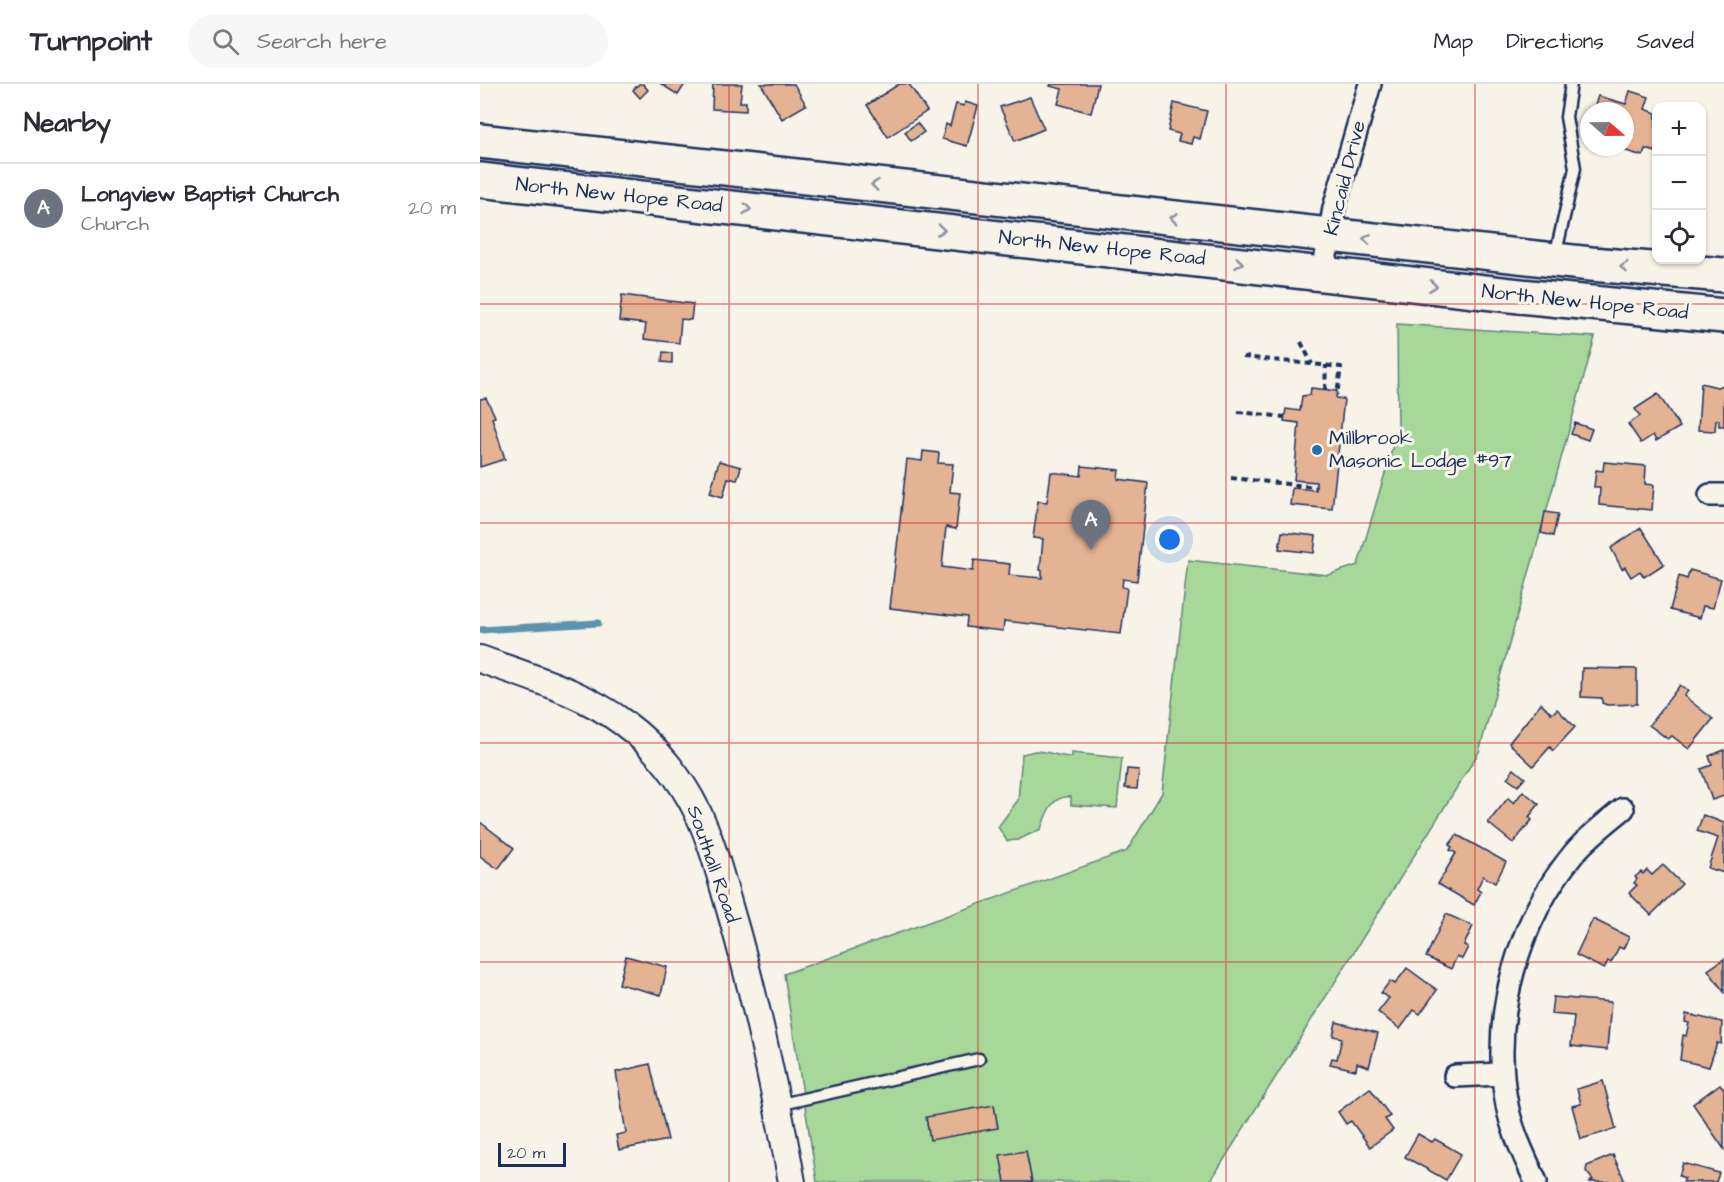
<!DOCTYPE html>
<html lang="en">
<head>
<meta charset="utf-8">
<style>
  body { margin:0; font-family:"Architects Daughter",sans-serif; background:#f7f7f7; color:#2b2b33 }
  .controls { position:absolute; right:18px; top:18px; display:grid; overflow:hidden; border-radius:12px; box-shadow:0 2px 4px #0004 }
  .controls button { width:54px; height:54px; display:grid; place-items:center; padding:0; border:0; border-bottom:2px solid #e1e1e2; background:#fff; color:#2b2b33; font:30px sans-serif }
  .compass { position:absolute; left:1100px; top:18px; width:54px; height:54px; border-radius:50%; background:#fff; box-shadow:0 2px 4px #0004; rotate:110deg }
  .scale { position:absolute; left:18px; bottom:15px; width:68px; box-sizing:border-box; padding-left:6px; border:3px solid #1b2f5e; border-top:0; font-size:16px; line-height:21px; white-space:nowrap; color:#1b2f5e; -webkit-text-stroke:4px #f7f3e8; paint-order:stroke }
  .you { position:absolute; left:690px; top:456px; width:21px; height:21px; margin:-15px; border:4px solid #fff; border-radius:50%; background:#1a73e8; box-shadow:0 0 0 9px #1a73e833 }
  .badge { display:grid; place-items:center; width:39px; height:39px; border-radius:50%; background:#1f6fb2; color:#fff; font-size:20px; font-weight:700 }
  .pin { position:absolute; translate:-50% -50px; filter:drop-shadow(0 2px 3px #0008) }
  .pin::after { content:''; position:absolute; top:32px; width:21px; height:18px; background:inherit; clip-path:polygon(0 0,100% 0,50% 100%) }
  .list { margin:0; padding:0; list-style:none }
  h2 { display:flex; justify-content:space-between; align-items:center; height:78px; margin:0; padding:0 24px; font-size:26px }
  h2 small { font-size:20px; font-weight:400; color:#7c7c81 }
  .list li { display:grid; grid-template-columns:39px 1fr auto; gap:18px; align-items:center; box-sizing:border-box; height:90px; padding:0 24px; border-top:2px solid #e1e1e2 }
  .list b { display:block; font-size:22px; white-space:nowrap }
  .list p { margin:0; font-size:20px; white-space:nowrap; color:#7c7c81 }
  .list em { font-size:20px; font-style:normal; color:#7c7c81 }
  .icon { flex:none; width:33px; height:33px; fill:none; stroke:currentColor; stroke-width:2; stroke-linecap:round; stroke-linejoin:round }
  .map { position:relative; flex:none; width:1244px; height:1098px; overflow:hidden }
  header { display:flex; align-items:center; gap:36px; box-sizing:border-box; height:84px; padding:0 30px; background:#fff; border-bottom:2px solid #e1e1e2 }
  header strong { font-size:28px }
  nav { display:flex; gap:33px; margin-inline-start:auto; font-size:21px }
  .search { width:420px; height:54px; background:#f7f7f7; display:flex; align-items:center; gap:15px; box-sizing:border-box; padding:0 21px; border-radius:33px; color:#7c7c81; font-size:22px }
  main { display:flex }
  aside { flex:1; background:#fff }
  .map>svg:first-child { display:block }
  .green { fill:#a7d899; stroke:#61847c; stroke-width:1.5 }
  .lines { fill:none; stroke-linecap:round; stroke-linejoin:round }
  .stream { stroke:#5b93ae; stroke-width:7 }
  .building { fill:#e3b394; stroke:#1b2f5e; stroke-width:1.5 }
  .service-casing { stroke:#1b2f5e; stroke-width:15 }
  .minor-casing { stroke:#1b2f5e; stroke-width:26 }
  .tertiary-casing { stroke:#1b2f5e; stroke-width:30 }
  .primary-casing { stroke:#1b2f5e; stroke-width:38 }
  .path { stroke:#1b2f5e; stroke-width:4; stroke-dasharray:6 4.5; stroke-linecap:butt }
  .service { stroke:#f7f3e8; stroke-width:10 }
  .minor { stroke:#f7f3e8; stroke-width:21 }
  .tertiary { stroke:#f7f3e8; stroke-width:26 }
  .primary { stroke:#f7f3e8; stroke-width:33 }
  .oneway { stroke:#8991a3 }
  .grid { fill:none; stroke:#d62828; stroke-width:1.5; stroke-opacity:0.55 }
  .poi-dot { fill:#1f6fb2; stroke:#f7f3e8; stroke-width:2 }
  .labels { text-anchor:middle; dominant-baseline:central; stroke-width:6; stroke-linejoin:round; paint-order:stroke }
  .street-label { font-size:20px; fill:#1b2f5e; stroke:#f7f3e8 }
  .poi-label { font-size:20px; fill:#1b2f5e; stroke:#f7f3e8; text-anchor:start }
</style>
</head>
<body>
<header>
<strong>Turnpoint</strong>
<div class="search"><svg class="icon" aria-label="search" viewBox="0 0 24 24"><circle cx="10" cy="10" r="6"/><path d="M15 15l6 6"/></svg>Search here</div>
<nav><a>Map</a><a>Directions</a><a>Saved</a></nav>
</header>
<main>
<aside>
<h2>Nearby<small></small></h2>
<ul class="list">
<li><span class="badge" style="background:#6b7280">A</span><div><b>Longview Baptist Church</b><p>Church</p></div><em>20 m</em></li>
</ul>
</aside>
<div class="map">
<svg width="1244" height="1098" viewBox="0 0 1244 1098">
  <rect width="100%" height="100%" fill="#f7f3e8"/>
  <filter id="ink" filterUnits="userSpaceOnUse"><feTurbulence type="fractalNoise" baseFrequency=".0167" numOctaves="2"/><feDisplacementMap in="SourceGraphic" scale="12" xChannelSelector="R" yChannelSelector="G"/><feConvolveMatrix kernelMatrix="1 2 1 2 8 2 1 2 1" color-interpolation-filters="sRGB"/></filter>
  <g filter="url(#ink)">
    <g class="green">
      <polygon points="917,240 1115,253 999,668 730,1098 337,1098 304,890 647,767 682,709 708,476 848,491 878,481 918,345"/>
      <path d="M555 667C569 667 578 673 592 673V669L642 674 637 724 591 721V713C571 711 566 731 561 745L538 756 527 757 518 743 538 716 542 670Z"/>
    </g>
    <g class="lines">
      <polyline class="stream" points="0,546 118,539"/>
    </g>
    <g class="building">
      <polygon points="159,0 163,0 168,6 160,14 153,6"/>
      <polygon points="181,0 205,0 198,11"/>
      <polygon points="233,0 262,0 260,18 266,18 266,27 232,25"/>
      <polygon points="281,0 314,0 326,21 302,35"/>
      <polygon points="419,0 429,0 447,27 408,53 387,21"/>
      <polygon points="571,0 618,0 611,29 578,20 582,5 570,2"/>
      <polygon points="1150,7 1169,13 1165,25 1176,29 1176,68 1165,65 1163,72 1136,64 1145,63 1145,27 1113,27 1118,12 1146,20"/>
      <polygon points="550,13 564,45 535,57 520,23"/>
      <polygon points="485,18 498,22 487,62 462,55 466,40 470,42 476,20 484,22"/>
      <polygon points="694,19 727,27 720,55 713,53 711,60 698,57 700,50 688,47"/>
      <polygon points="437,39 444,48 431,57 425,48"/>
      <polygon points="142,211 213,220 211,236 201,235 199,259 164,255 166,240 139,237"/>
      <polygon points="183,268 192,269 192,279 182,278"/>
      <polygon points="1221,299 1237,303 1244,301 1244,342 1239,342 1239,336 1236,336 1235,347 1218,346"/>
      <polygon points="831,304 857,307 856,314 864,315 852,425 810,421 812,404 836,406 836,398 814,396 819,339 804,337 806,325 820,327 822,312 830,311"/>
      <polygon points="1178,310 1200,343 1176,357 1173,351 1161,359 1148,340 1160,332 1155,325"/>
      <polygon points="6,314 14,330 15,333 12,334 25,375 0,383 0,315"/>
      <polygon points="1095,339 1112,345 1108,356 1091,350"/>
      <polygon points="443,367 459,369 458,379 473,380 470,408 480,409 476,445 466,443 462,483 493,487 494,476 530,480 529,491 562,494 562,486 560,486 563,455 553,454 558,417 567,418 571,388 601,392 602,382 639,386 638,395 668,399 657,497 643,495 642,503 647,504 641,550 524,537 523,547 486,543 487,533 410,524 427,375 442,377"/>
      <polygon points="239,377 261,383 257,396 248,394 243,413 230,409"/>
      <polygon points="1124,378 1166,382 1165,400 1174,401 1172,426 1119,421 1120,403 1114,403 1116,386 1123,387"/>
      <polygon points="1065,428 1078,430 1073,452 1061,449"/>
      <polygon points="1161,444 1184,480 1164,493 1160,487 1151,493 1145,483 1142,485 1131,464"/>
      <polygon points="802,448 836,452 834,469 799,465"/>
      <polygon points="1210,486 1241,495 1233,524 1223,522 1220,534 1190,526 1199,492 1207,495"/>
      <polygon points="1102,584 1157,585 1157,620 1127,621 1122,619 1122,614 1101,613"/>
      <polygon points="1200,601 1208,607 1204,612 1233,635 1209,665 1192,652 1188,655 1169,641"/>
      <polygon points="1061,619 1072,630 1077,625 1095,643 1073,667 1070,663 1053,682 1029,659"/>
      <polygon points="1244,666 1244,712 1232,716 1221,685 1232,681 1229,672"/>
      <polygon points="647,685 659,686 657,705 645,704"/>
      <polygon points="1034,685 1045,694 1038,702 1027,694"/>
      <polygon points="1043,707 1059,720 1049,733 1052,736 1033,759 1008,739 1028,714 1034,719"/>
      <polygon points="1223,731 1244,739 1244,789 1228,784 1238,754 1217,747"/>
      <polygon points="0,738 34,764 18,785 0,772"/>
      <polygon points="977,751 1026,778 1015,799 1003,792 997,805 1001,808 994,821 958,800 976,769 970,766 972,763 969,761"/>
      <polygon points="1183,781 1202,800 1171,831 1149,809 1157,801 1154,799 1157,795 1155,793 1161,788 1163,790 1167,786 1172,791"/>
      <polygon points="966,830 993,842 984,861 988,863 982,875 977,872 971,885 946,873"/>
      <polygon points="1113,835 1149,853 1143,865 1139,863 1131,879 1128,877 1124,885 1096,871"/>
      <polygon points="146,872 187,883 181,911 139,900"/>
      <polygon points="1244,875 1244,908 1228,886"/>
      <polygon points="927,884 957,906 940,930 934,926 920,945 898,928 909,914 901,909 910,897 915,900"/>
      <polygon points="1073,913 1131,918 1127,966 1091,962 1094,932 1071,930"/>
      <polygon points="1206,930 1242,938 1241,960 1237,959 1229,983 1200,976 1203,951 1206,952 1209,939 1205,938"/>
      <polygon points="856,938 898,949 889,983 877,979 876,986 850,980 852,974 857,975 862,954 853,952"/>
      <polygon points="170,980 188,1056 139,1066 136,1051 146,1049 136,988"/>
      <polygon points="1123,997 1136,1045 1101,1055 1092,1022 1101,1020 1097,1005"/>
      <polygon points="1240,1000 1244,1005 1244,1065 1213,1020"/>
      <polygon points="890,1004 910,1032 905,1035 913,1046 890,1063 871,1037 866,1040 858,1028"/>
      <polygon points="514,1021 518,1044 450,1056 446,1033"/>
      <polygon points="938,1050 952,1058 955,1055 981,1070 966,1096 925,1073"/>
      <polygon points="546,1067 552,1098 525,1098 520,1071"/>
      <polygon points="1133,1071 1144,1095 1140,1098 1109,1098 1113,1096 1106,1087 1107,1082"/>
      <polygon points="1203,1079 1239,1089 1236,1098 1203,1098 1205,1094 1199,1092"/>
    </g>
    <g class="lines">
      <defs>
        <g id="service">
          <polyline points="1075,173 1095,84 1086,33 1091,0"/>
          <polyline points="297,1021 499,975"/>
        </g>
        <g id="minor">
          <polyline points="843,189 854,124 890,0"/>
          <polyline points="1230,411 1244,411"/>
          <polyline points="975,992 1022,990"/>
          <path d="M1056 1098C1045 1073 1032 1048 1027 1021 1010 933 1038 836 1095 768 1109 752 1126 739 1143 725"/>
        </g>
        <path id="tertiary" d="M0 575C49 593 103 608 145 640 175 662 201 694 217 727 232 757 240 791 249 822 276 913 295 1006 312 1098"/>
        <g id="primary">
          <polyline points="0,57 1111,180 1244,191"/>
          <polyline points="0,96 1040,212 1244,232"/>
        </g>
      </defs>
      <use href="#service" class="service-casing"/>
      <use href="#minor" class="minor-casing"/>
      <use href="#tertiary" class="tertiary-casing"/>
      <use href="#primary" class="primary-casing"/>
      <g class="path">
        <polyline points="821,258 832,280"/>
        <polyline points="763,273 861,283 857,311"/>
        <polyline points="845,306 846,281"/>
        <polyline points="758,328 805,333"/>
        <polyline points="751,394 836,403"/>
      </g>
      <use href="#service" class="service"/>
      <use href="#minor" class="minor"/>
      <use href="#tertiary" class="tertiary"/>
      <use href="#primary" class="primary"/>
    </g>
    <defs><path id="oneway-chevron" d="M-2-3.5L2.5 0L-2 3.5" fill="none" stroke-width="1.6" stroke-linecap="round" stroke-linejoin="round" transform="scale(1.5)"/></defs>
    <g class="oneway">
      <use href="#oneway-chevron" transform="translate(395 101) rotate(-174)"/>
      <use href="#oneway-chevron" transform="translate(267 125) rotate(6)"/>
      <use href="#oneway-chevron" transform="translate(694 134) rotate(-173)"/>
      <use href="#oneway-chevron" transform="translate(461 146) rotate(7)"/>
      <use href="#oneway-chevron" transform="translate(887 155) rotate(-173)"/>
      <use href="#oneway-chevron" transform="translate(759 179) rotate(7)"/>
      <use href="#oneway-chevron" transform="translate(1144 183) rotate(-175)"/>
      <use href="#oneway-chevron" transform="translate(953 202) rotate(7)"/>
    </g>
  </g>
  <path class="grid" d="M249 0V1098M498 0V1098M746 0V1098M995 0V1098M0 220H1244M0 439H1244M0 659H1244M0 878H1244"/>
  <circle class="poi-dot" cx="837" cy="366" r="6"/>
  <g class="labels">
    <g class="street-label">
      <text transform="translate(865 94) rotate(-76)">Kincaid Drive</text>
      <text transform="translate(139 111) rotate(6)">North New Hope Road</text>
      <text transform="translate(622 164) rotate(6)">North New Hope Road</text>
      <text transform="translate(1105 218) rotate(6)">North New Hope Road</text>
      <text transform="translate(233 780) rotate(71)">Southall Road</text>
    </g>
    <g class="poi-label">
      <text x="849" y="354">Millbrook<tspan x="849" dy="23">Masonic Lodge #97</tspan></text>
    </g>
  </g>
</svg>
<div class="controls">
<button>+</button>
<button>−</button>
<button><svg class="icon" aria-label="locate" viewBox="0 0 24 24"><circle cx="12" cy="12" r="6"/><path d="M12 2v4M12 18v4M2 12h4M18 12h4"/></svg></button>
</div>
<svg class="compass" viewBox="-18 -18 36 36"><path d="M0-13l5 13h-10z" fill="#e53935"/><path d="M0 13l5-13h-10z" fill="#7c7c81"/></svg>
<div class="scale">20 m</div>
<div class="you"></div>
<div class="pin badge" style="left:611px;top:466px;background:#6b7280">A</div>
</div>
</main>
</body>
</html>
